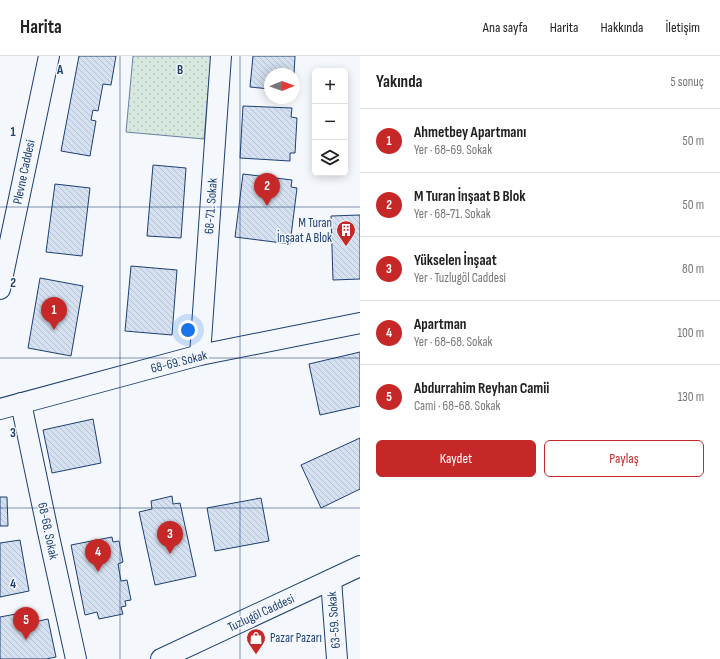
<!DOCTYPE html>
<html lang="tr">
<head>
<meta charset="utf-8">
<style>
  body { margin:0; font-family:"Sofia Sans Condensed",sans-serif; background:#f6f6f6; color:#222 }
  .controls { position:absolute; right:12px; top:12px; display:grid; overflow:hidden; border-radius:6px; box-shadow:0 2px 10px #0003 }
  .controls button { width:36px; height:36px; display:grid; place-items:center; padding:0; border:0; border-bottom:1px solid #e0e0e0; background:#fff; color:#222; font:20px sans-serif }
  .compass { position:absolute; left:264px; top:12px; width:36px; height:36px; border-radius:50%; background:#fff; box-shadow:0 2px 10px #0003; rotate:89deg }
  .you { position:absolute; left:188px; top:274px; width:14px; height:14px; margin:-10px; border:3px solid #fff; border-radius:50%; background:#1a73e8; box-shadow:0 0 0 6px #1a73e833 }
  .badge { display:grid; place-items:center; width:26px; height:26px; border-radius:50%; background:#c62828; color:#fff; font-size:13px; font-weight:700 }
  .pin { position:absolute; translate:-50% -33px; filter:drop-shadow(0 1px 2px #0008) }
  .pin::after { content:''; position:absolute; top:21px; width:14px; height:12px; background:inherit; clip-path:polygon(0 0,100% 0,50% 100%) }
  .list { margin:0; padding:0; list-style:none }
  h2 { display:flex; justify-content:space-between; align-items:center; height:52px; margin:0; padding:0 16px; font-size:17px }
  h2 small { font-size:13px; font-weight:400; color:#767676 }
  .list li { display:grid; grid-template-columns:26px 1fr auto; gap:12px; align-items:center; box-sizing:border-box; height:64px; padding:0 16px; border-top:1px solid #e0e0e0 }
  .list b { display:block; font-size:15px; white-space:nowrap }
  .list p { margin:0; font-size:13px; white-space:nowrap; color:#767676 }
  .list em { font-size:13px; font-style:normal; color:#767676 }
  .actions { display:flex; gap:8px; padding:12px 16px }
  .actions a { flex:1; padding:9px 0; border:1px solid #c62828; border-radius:6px; text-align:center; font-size:14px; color:#c62828 }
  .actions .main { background:#c62828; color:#fff }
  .icon { flex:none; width:22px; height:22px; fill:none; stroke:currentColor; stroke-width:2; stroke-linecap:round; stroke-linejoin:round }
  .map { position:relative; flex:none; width:360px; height:603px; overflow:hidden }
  header { display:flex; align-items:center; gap:24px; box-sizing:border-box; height:56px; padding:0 20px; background:#fff; border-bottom:1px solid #e0e0e0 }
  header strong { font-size:19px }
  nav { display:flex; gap:22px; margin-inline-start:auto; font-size:14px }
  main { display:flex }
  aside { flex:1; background:#fff }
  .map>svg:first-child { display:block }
  .grass { fill:url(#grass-dots); stroke:#687fa3 }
  .building { fill:url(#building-back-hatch); stroke:#1d3f73 }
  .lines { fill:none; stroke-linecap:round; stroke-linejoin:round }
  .minor-casing { stroke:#1d3f73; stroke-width:22 }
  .minor { stroke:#f4f7fb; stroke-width:20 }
  .grid { fill:none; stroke:#1d3f73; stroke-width:1; stroke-opacity:0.55 }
  .labels { text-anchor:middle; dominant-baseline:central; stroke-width:3; stroke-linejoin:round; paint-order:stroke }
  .street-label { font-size:13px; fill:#1d3f73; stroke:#f4f7fb }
  .poi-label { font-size:13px; fill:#1d3f73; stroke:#f4f7fb; text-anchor:end }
  .grid-label { font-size:13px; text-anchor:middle; font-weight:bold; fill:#1d3f73; stroke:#f4f7fb; stroke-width:3; stroke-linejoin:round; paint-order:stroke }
</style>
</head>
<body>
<header>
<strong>Harita</strong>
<nav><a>Ana sayfa</a><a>Harita</a><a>Hakkında</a><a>İletişim</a></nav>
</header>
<main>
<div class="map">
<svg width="360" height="603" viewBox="0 0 360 603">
  <defs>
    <pattern id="grass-dots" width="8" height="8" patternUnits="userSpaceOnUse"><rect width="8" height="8" fill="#d7e8df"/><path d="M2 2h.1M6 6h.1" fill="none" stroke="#b8c8c3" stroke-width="1.8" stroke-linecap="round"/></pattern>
    <pattern id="building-back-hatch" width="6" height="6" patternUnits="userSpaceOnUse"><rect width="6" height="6" fill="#d5e0f0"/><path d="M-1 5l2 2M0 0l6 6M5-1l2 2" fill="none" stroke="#b6c1d1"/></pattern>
  </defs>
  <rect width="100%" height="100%" fill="#f4f7fb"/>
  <polygon class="grass" points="133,0 211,0 204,83 126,76"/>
  <g class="building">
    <polygon points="79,0 116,0 111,29 103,28 98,55 93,54 91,64 96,65 90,100 61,95"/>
    <polygon points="253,0 295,0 294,18 270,18 270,33 250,31"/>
    <polygon points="243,50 292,52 291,61 297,62 295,97 290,97 290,105 240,102"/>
    <polygon points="153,109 186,112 181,182 147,180"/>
    <polygon points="243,118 292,124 291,131 297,132 290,188 235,181"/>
    <polygon points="55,128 90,132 82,200 46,196"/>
    <polygon points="360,159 360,223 333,224 331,160"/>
    <polygon points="131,210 177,214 172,279 125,275"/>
    <polygon points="40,222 83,230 71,300 28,292"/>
    <polygon points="360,296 360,350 320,359 309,308"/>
    <polygon points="93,363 101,407 52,417 43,374"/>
    <polygon points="360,382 360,433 321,452 301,409"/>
    <polygon points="172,440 173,448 180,447 196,520 155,529 139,456 152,453 151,445"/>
    <polygon points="0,441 7,441 8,470 0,470"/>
    <polygon points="261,442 269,485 215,495 207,452"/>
    <polygon points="112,481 113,486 119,485 123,506 118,508 121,525 127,524 131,544 125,545 126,550 121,551 123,558 99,563 97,556 85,559 71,489"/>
    <polygon points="20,484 29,535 0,541 0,487"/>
    <polygon points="32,555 34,566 48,563 56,601 46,603 0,603 0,561"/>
  </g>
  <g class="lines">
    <defs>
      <g id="minor">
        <polyline points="0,233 49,0"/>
        <polyline points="200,299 221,0"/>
        <polyline points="21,347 48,476 76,603"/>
        <polyline points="0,353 200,299 360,267"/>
        <polyline points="331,524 337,603"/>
        <polyline points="161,603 360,510"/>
      </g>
    </defs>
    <use href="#minor" class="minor-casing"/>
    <use href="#minor" class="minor"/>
  </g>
  <path class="grid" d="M120 0V603M240 0V603M0 151H360M0 302H360M0 452H360"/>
  <defs>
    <symbol id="building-pin" viewBox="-11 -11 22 30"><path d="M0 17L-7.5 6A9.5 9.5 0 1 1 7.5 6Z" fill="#c62828" stroke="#f4f7fb"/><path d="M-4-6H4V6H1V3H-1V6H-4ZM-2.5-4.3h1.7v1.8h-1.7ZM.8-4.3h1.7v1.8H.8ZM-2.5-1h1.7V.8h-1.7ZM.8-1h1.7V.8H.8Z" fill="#fff"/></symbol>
    <symbol id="shop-pin" viewBox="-11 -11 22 30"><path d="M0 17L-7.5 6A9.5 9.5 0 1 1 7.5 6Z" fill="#c62828" stroke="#f4f7fb"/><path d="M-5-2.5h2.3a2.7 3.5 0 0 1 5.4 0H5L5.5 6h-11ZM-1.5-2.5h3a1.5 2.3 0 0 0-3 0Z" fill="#fff"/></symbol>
  </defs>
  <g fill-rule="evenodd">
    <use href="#building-pin" x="335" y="163" width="22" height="30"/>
    <use href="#shop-pin" x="245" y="571" width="22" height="30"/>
  </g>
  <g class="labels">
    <g class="street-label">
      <text transform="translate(24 116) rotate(-78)">Plevne Caddesi</text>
      <text transform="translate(211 150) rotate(-86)">68-71. Sokak</text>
      <text transform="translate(179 306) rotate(-14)">68-69. Sokak</text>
      <text transform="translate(48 475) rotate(78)">68-68. Sokak</text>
      <text transform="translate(261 557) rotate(-25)">Tuzlugöl Caddesi</text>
      <text transform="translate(334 564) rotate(-94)">63-59. Sokak</text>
    </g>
    <g class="poi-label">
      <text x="332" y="167">M Turan<tspan x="332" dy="15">İnşaat A Blok</tspan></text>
      <text x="270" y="582" text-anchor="start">Pazar Pazarı</text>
    </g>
  </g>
  <g class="grid-label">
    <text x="60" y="18">A</text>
    <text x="180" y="18">B</text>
    <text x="13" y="80">1</text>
    <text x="13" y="231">2</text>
    <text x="13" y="381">3</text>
    <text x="13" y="532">4</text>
  </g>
</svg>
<div class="controls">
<button>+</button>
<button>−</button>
<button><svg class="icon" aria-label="layers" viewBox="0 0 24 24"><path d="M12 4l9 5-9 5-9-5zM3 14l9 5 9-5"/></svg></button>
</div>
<svg class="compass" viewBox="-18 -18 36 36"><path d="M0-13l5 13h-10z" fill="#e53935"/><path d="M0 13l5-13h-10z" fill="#767676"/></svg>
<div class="you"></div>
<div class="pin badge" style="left:54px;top:274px">1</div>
<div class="pin badge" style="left:267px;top:150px">2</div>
<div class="pin badge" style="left:170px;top:498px">3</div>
<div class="pin badge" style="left:98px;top:516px">4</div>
<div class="pin badge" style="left:26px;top:584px">5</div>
</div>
<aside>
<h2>Yakında<small>5 sonuç</small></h2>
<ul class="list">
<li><span class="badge">1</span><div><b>Ahmetbey Apartmanı</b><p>Yer · 68-69. Sokak</p></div><em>50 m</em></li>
<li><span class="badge">2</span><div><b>M Turan İnşaat B Blok</b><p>Yer · 68-71. Sokak</p></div><em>50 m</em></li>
<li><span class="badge">3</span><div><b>Yükselen İnşaat</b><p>Yer · Tuzlugöl Caddesi</p></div><em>80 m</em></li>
<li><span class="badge">4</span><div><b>Apartman</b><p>Yer · 68-68. Sokak</p></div><em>100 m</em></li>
<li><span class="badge">5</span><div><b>Abdurrahim Reyhan Camii</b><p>Cami · 68-68. Sokak</p></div><em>130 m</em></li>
</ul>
<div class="actions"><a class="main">Kaydet</a><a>Paylaş</a></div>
</aside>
</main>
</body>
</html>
